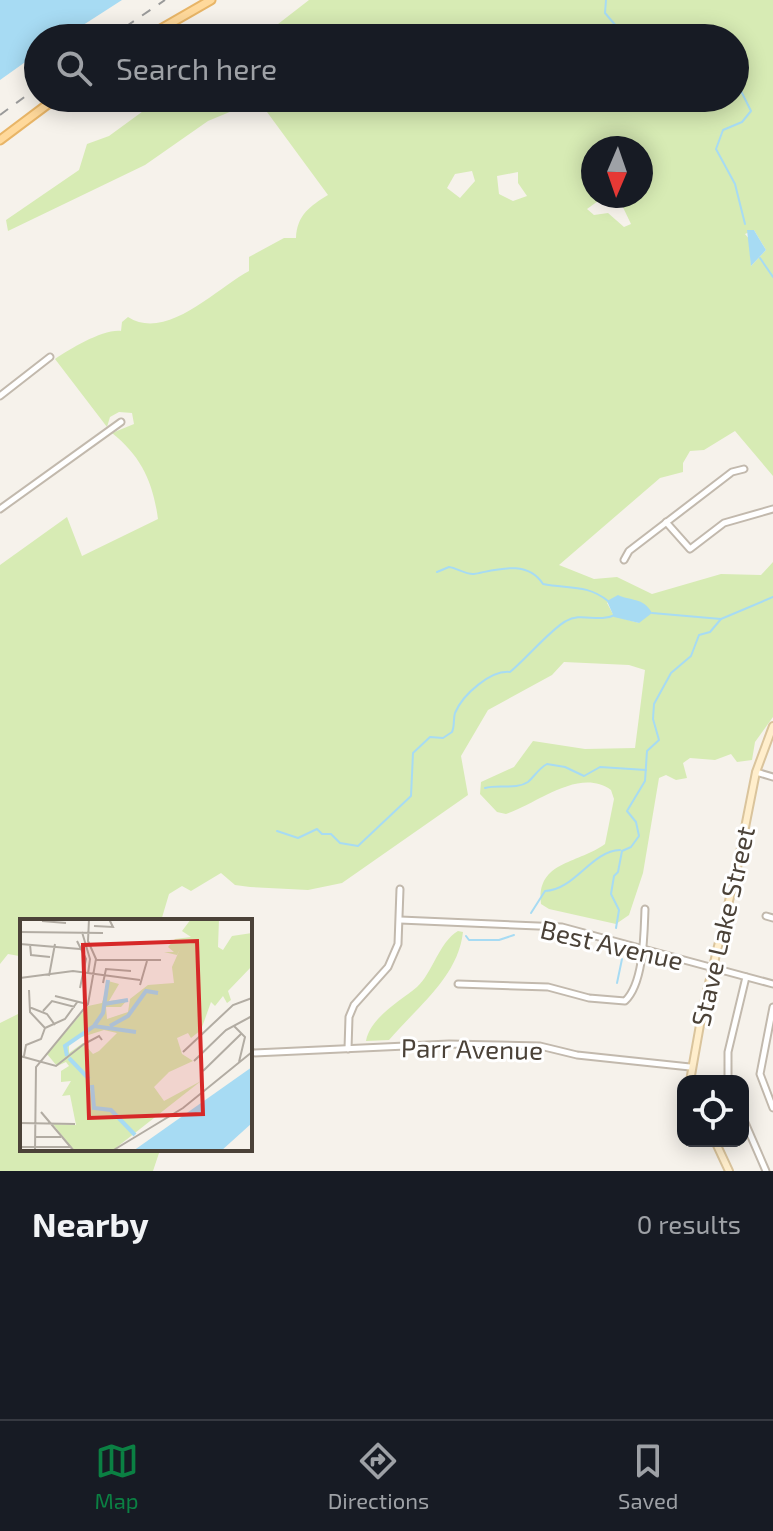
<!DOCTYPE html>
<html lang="en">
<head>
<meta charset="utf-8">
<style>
  body { margin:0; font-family:"Exo 2",sans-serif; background:#242831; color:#f1f3f6 }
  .controls { position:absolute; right:24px; bottom:24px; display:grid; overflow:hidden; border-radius:16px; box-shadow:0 4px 20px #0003 }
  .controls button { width:72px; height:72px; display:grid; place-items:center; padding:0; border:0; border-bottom:2px solid #363941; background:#171b24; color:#f1f3f6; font:40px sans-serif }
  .compass { position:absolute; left:581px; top:136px; width:72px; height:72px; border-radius:50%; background:#171b24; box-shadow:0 4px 20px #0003; rotate:182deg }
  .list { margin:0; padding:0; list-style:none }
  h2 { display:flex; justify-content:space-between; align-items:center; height:104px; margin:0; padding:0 32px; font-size:34px }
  h2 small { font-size:26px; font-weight:400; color:#9ea1a6 }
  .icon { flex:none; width:44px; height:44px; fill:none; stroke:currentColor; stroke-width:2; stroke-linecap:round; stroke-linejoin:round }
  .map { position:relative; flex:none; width:773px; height:1171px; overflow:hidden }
  .search { position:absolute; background:#171b24; box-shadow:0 4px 20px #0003; left:24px; right:24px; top:24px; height:88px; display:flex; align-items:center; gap:20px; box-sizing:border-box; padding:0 28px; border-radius:44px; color:#9ea1a6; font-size:30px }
  .sheet { height:248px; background:#171b24 }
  nav { display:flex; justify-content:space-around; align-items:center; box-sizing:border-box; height:112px; border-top:2px solid #363941; background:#171b24; font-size:22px; color:#9ea1a6 }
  nav a { display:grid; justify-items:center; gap:4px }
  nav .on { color:#0b8043 }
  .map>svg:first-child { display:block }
  .green { fill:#d7ebb4; fill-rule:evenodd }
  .water { fill:#a7dbf3 }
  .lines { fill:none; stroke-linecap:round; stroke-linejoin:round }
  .stream { stroke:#a7dbf3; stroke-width:2 }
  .minor-casing { stroke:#c2b9ad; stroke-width:9 }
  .secondary-casing { stroke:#dac49c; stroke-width:10 }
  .primary-casing { stroke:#e8b567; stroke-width:11 }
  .minor { stroke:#fff; stroke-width:5 }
  .secondary { stroke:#fec; stroke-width:6 }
  .primary { stroke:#ffd99b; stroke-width:7 }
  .rail { stroke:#9a9a9a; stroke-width:2; stroke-dasharray:10 10; stroke-linecap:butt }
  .labels { text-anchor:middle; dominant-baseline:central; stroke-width:6; stroke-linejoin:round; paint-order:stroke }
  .street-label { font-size:26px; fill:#4b4238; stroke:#fff }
  .inset-river { fill:none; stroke:#a7dbf3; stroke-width:4 }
  .inset-road { fill:none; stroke:#b2aca3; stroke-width:2 }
  .view { fill:#d62828; fill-opacity:0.15; stroke:#d62828; stroke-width:4 }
  .inset-edge { fill:none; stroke:#4b4238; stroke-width:4 }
</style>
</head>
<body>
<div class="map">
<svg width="773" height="1171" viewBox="0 0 773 1171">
  <rect width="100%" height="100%" fill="#f6f2eb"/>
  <g class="green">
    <path d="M309 0H773V476L735 431 704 450 690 451 683 463V472L660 478 559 565 594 579 617 577 652 594 721 574 761 575 773 562V717L755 742 752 760 737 762 731 754 715 760 690 758 683 763 687 778 676 780 666 775 659 778 643 873 629 915 616 924 549 909 541 904C536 861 578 864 605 844L614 799 611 790C579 767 537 804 506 814L497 812 480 794 481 782 514 767 533 741 585 749 635 748 645 670 629 665 564 662 552 675 488 710 461 756 468 795 342 883 308 890 250 887 235 885 221 873 191 891 182 886 169 894 161 921H22V962L19 956 8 954 0 964V565L67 517 82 556 158 519C153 482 141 456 112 433L134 424 132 413 119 412 110 417 107 427 55 359C70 349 103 329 121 331L122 322 128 317C167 342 218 287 249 271V257L284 238H296C297 215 310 206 328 195L267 112 269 98H735V38H260ZM593 148H641V196H607L619 199 631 224 624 227 608 213 594 215 587 209 605 196H593ZM472 171 475 181 460 198 447 188 455 174ZM518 172V183L527 196 513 201 499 194 497 176ZM754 230 766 250 751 266 750 240 745 234ZM614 598 643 604 639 623 614 616 607 603Z"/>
    <polygon points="161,98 263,98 208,121 145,165 8,231 6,220 79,170 87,144 109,136"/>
    <path d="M458 931 463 932C458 977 418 1006 389 1040L366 1041C370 1018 400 1001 417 987 432 974 439 942 458 931Z"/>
    <polygon points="22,1012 22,1149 194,1150 160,1150 153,1171 0,1171 0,1023"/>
  </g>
  <g class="water">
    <polygon points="0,0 122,0 63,38 38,38 38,53 0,80"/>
    <polygon points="747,230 754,230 766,250 751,266"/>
    <path d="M618 595C629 601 644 597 652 613L639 623 614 617 607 601Z"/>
  </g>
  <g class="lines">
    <g class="stream">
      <polyline points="606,0 605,13 617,27 620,38"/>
      <polyline points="735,65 742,71 739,87 751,111 742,122 723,130 716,149 735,184 745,224"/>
      <polyline points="760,258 773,277"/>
      <path d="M437 572 449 567C457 568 466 575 474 574 496 570 527 559 543 584 568 589 587 584 608 601"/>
      <polyline points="652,613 721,619 773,597"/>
      <path d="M485 788C498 784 516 790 528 782 535 776 538 769 547 764L565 767 584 776 600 767 646 770"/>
      <path d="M277 831 298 838 317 829 322 834H331L340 843 358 846 411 796 413 753 430 737 443 738 452 732C455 725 453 719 455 713 463 694 491 670 510 672 526 659 551 629 566 621 581 612 598 623 615 615"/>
      <path d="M531 913 545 891C575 890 591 851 620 850"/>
      <polyline points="616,928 619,910 611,894 614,876 618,872 622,851 631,847 639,836 636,822 627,811 645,781 647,751 659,740 653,719 654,704 671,673 691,656 699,635 710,632 721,619"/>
      <polyline points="466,936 469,940 499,940 514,935"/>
      <polyline points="617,983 622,959"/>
    </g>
    <defs>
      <g id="minor">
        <polyline points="0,396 50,357"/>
        <polyline points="0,509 121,422"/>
        <polyline points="666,522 690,549 724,523 773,509"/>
        <polyline points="624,560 629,551 732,472 744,469"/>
        <polyline points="756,772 773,777"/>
        <polyline points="766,916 773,918"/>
        <polyline points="400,920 562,927 773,984"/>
        <path d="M458 984 548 987 589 998 625 1001C644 983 644 934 645 909"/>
        <polyline points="773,1007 760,1074 773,1108"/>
        <polyline points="348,1049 349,1017 354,1005 388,967 398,944 400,889"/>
        <polyline points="252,1053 449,1044 540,1046 577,1055 690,1067"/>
        <polyline points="728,1081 728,1052 746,977"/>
        <polyline points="743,1118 766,1171"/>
      </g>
      <g id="secondary">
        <polyline points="690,1081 703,1008 737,868 756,772 773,726"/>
        <polyline points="715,1141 729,1171"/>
      </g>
      <g id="primary">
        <polyline points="145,38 211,0"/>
        <polyline points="0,140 56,98"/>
      </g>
    </defs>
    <use href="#minor" class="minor-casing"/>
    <use href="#secondary" class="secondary-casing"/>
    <use href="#primary" class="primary-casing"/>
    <use href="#minor" class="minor"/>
    <use href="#secondary" class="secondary"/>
    <use href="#primary" class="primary"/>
    <g class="rail">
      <polyline points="109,38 165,0"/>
      <polyline points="0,115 38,87"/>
    </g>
  </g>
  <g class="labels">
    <g class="street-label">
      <text transform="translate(722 926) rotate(-77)">Stave Lake Street</text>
      <text transform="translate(612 944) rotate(13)">Best Avenue</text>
      <text transform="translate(472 1048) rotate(1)">Parr Avenue</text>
    </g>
  </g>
  <g transform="translate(20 919)">
    <rect width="232" height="232" fill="#f6f2eb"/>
    <path d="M171 0H199L198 28 203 31 212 17 232 14V47L208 72 211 81 207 84 203 77 195 87 191 83 181 111 171 119 168 114 157 119 162 135 173 142 149 153 134 168 144 182 181 162 92 232H54L33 205 56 206 50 176 42 177 51 162 41 163V152L49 147 46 143 37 147 27 135 68 87 82 84 88 62 99 65 89 82 108 80 101 88H86L87 100 108 93 110 80 128 66 154 64 152 48 160 30 157 36 144 33H154L148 28 155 20 171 18 162 12ZM84 111 97 114 79 132 73 135 63 124 49 134V125L59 119Z" fill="#d7ebb4" fill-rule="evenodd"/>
    <path d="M232 148V204L201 232H113Z" fill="#a7dbf3"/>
    <path class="inset-river" d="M84 85 108 81M74 107 83 94 88 61M90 107 108 97 126 72 138 74M47 137 45 127 74 107 116 113M49 139 69 160M72 166 74 189 91 191 115 216"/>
    <path class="inset-road" d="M22 2 46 4M74 7 93 8 89 0M0 13 83 14M62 13 70 40 68 55M57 22 66 40 60 69M0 25 60 30M10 25 11 36 30 38M76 41H141M29 57 35 25M0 59 53 52 120 61M83 64 86 50 111 52M120 66 127 42M9 71 10 93 25 109M35 77 67 85M9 88 27 95 35 106M23 92 32 82 55 88M214 107 225 118 219 143M25 109 45 100 58 82M163 133 213 86 232 79M0 137 36 147 64 125 79 117 82 121M4 137 6 126 21 120 25 109M174 142 206 111 232 97M183 152 222 114M21 193 54 232M0 204 55 205M16 218H41M0 228H50M15 232 16 148 68 85 76 40 68 22 69 0M92 232 163 189 232 133"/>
    <path class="view" d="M177 22 183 195 69 199 63 26Z"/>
    <rect width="232" height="232" class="inset-edge"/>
  </g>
</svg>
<div class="controls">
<button><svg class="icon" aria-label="locate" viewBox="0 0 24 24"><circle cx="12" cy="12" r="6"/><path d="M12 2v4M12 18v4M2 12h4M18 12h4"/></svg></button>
</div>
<svg class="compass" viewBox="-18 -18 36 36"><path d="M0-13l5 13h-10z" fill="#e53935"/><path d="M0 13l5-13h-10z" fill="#9ea1a6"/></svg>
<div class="search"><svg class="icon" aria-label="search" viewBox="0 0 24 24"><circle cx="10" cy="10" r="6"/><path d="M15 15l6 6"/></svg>Search here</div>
</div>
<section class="sheet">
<h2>Nearby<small>0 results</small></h2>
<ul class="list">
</ul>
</section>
<nav>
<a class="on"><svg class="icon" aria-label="map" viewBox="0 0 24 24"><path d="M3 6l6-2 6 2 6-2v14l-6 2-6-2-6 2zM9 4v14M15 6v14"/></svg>Map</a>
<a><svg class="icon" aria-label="directions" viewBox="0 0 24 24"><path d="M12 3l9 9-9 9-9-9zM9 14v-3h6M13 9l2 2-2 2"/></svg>Directions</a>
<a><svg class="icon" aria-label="saved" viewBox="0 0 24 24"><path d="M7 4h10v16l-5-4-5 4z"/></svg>Saved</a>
</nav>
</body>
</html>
